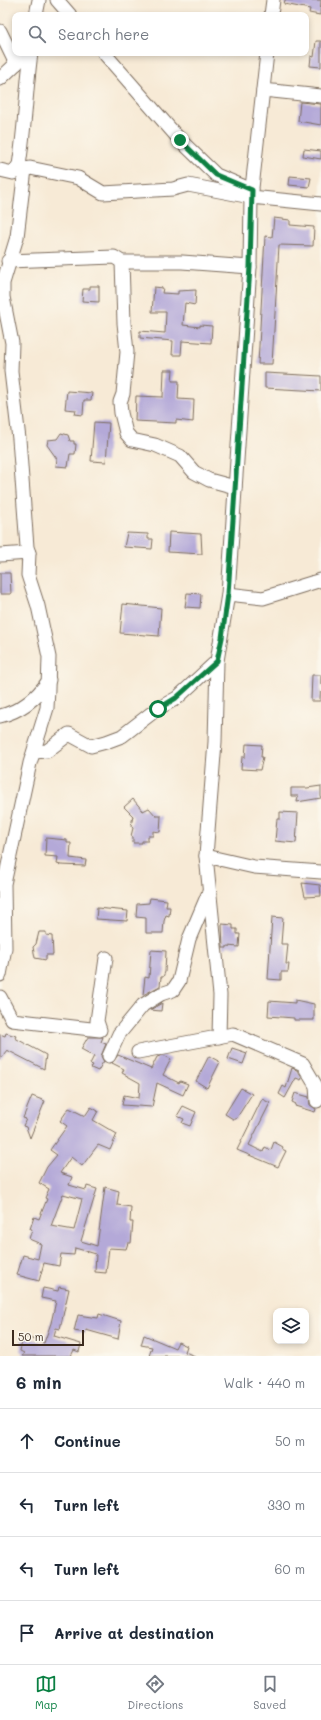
<!DOCTYPE html>
<html lang="en">
<head>
<meta charset="utf-8">
<style>
  body { margin:0; font-family:Mali,sans-serif; background:#f6f6f7; color:#1f2937 }
  .controls { position:absolute; right:12px; bottom:12px; display:grid; overflow:hidden; border-radius:8px; box-shadow:0 2px 6px #0003 }
  .controls button { width:36px; height:36px; display:grid; place-items:center; padding:0; border:0; border-bottom:1px solid #e0e1e3; background:#fff; color:#1f2937; font:20px sans-serif }
  .scale { position:absolute; left:12px; bottom:10px; width:72px; box-sizing:border-box; padding-left:4px; border:2px solid #3b2a1e; border-top:0; font-size:11px; line-height:14px; white-space:nowrap; color:#3b2a1e; -webkit-text-stroke:3px #fbf7ec; paint-order:stroke }
  .stop { position:absolute; width:12px; height:12px; margin:-9px; border:3px solid #0b8043; border-radius:50%; background:#fff }
  .stop.end { background:#0b8043; border-color:#fff; box-shadow:0 1px 4px #0008 }
  .list { margin:0; padding:0; list-style:none }
  h2 { display:flex; justify-content:space-between; align-items:center; height:52px; margin:0; padding:0 16px; font-size:17px }
  h2 small { font-size:13px; font-weight:400; color:#747a83 }
  .list li { display:grid; grid-template-columns:26px 1fr auto; gap:12px; align-items:center; box-sizing:border-box; height:64px; padding:0 16px; border-top:1px solid #e0e1e3 }
  .list b { display:block; font-size:15px; white-space:nowrap }
  .list em { font-size:13px; font-style:normal; color:#747a83 }
  .icon { flex:none; width:22px; height:22px; fill:none; stroke:currentColor; stroke-width:2; stroke-linecap:round; stroke-linejoin:round }
  .map { position:relative; flex:none; width:321px; height:1356px; overflow:hidden }
  .search { position:absolute; background:#fff; box-shadow:0 2px 6px #0003; left:12px; right:12px; top:12px; height:44px; display:flex; align-items:center; gap:10px; box-sizing:border-box; padding:0 14px; border-radius:8px; color:#747a83; font-size:15px }
  .sheet { height:308px; background:#fff }
  nav { display:flex; justify-content:space-around; align-items:center; box-sizing:border-box; height:56px; border-top:1px solid #e0e1e3; background:#fff; font-size:11px; color:#747a83 }
  nav a { display:grid; justify-items:center; gap:2px }
  nav .on { color:#0b8043 }
  .map>svg:first-child { display:block }
  .building { fill:#b4a9d8; fill-rule:evenodd }
  .lines { fill:none; stroke-linecap:round; stroke-linejoin:round }
  .minor-casing { stroke:#7d6d5e; stroke-width:15 }
  .minor { stroke:#fff; stroke-width:13 }
  .route { stroke:#0b8043; stroke-width:5 }
</style>
</head>
<body>
<div class="map">
<svg width="321" height="1356" viewBox="0 0 321 1356">
  <rect width="100%" height="100%" fill="#fbf7ec"/>
  <filter id="ink" filterUnits="userSpaceOnUse"><feTurbulence type="fractalNoise" baseFrequency=".025" numOctaves="2"/><feDisplacementMap in="SourceGraphic" scale="8" xChannelSelector="R" yChannelSelector="G"/><feConvolveMatrix kernelMatrix="1 2 1 2 8 2 1 2 1" color-interpolation-filters="sRGB"/></filter>
  <filter id="wash" filterUnits="userSpaceOnUse"><feTurbulence type="fractalNoise" baseFrequency=".012" numOctaves="4" result="noise"/><feDisplacementMap in="SourceGraphic" scale="16" xChannelSelector="R" yChannelSelector="G"/><feGaussianBlur stdDeviation="0.9" result="paint"/><feColorMatrix in="noise" values="0 0 0 0 0 0 0 0 0 0 0 0 0 0 0 0 0 1.4 0 .05"/><feComposite in="paint" operator="in"/></filter>
  <g filter="url(#wash)">
    <rect width="100%" height="100%" fill="#f7ead6"/>
    <g id="blocks">
      <g class="building">
        <polygon points="285,0 321,0 320,15 309,13 310,9 284,4"/>
        <polygon points="316,41 321,41 321,67 310,66 311,56 314,57"/>
        <polygon points="300,102 321,104 321,125 298,121"/>
        <polygon points="304,149 321,151 321,159 303,156"/>
        <polygon points="290,176 311,178 309,187 289,185"/>
        <polygon points="274,218 290,220 290,225 314,227 313,246 279,245 272,364 258,364 265,236 272,237"/>
        <polygon points="90,286 99,286 99,302 82,301 83,289 90,289"/>
        <polygon points="154,287 163,288 162,293 178,294 178,291 196,290 195,305 185,303 183,325 200,327 200,325 212,326 211,343 182,341 181,355 172,355 173,341 140,338 140,331 165,333 166,312 152,312"/>
        <polygon points="164,370 173,370 172,381 179,381 178,399 194,400 193,422 176,420 176,423 135,421 136,396 163,397"/>
        <polygon points="265,373 321,376 321,391 265,388"/>
        <polygon points="67,391 92,393 91,400 84,400 83,415 75,414 76,410 65,409"/>
        <polygon points="94,422 109,423 106,462 91,461"/>
        <polygon points="61,433 68,435 70,441 74,441 74,444 76,444 75,454 70,454 68,467 56,466 57,459 47,445 48,440 57,439"/>
        <polygon points="169,532 201,534 202,554 168,552"/>
        <polygon points="127,533 148,534 148,539 153,539 152,549 124,547"/>
        <polygon points="0,573 10,573 11,594 0,594"/>
        <polygon points="187,593 201,594 200,608 185,607"/>
        <polygon points="123,604 161,608 159,636 120,633"/>
        <polygon points="312,675 321,675 320,701 311,701"/>
        <polygon points="246,744 262,745 261,757 263,757 260,770 241,769 242,757 245,757"/>
        <polygon points="321,786 321,798 297,802 298,796 291,796 291,788 307,788"/>
        <polygon points="133,799 143,811 149,808 156,816 161,816 160,832 153,831 153,836 148,836 148,841 142,841 142,843 133,843 133,837 131,836 133,828 131,826 133,816 124,807"/>
        <polygon points="280,812 298,813 296,843 275,841 277,819 280,819"/>
        <polygon points="46,838 67,840 67,843 71,843 70,858 86,860 85,866 61,865 57,864 58,857 45,856"/>
        <polygon points="302,883 320,885 321,896 305,897"/>
        <polygon points="150,898 167,900 166,907 170,907 169,916 166,915 164,921 163,933 146,933 146,918 136,917 137,904 149,903"/>
        <polygon points="97,908 128,911 127,921 96,919"/>
        <polygon points="272,917 283,918 281,944 288,944 286,964 289,964 288,972 281,972 281,980 268,979"/>
        <polygon points="222,924 233,925 233,929 237,929 237,934 240,934 239,947 227,946 227,948 223,948"/>
        <polygon points="39,932 46,932 46,935 52,936 53,955 46,955 46,960 35,958 33,947 36,944"/>
        <polygon points="151,950 166,951 165,972 163,977 161,977 160,986 143,995 145,977 149,978"/>
        <polygon points="295,1000 314,1004 314,1020 294,1020 294,1018 268,1016 269,1001 295,1003"/>
        <polygon points="162,1003 161,1011 150,1010"/>
        <polygon points="6,1033 16,1036 15,1038 46,1055 44,1069 7,1050 0,1059 0,1034 5,1036"/>
        <polygon points="88,1037 103,1037 101,1042 106,1044 101,1056 104,1062 103,1062 98,1071 91,1068 93,1065 90,1064 94,1056 81,1049"/>
        <polygon points="232,1048 247,1053 243,1064 228,1059"/>
        <polygon points="118,1055 151,1069 157,1057 163,1055 171,1059 163,1075 179,1083 180,1081 188,1084 183,1095 157,1083 152,1107 122,1105 124,1095 139,1098 140,1083 122,1073 124,1069 112,1063"/>
        <polygon points="209,1056 220,1062 207,1088 196,1081"/>
        <polygon points="292,1068 297,1070 302,1078 301,1080 296,1078 285,1098 279,1094 283,1086 286,1088"/>
        <polygon points="241,1088 252,1094 236,1119 233,1119 225,1114"/>
        <polygon points="295,1093 309,1097 310,1105 316,1109 315,1112 295,1106 296,1104 292,1102"/>
        <polygon points="32,1096 45,1101 30,1138 26,1127 23,1126 26,1119 23,1118"/>
        <polygon points="262,1099 270,1103 249,1145 263,1152 265,1147 271,1150 274,1142 283,1147 282,1149 286,1151 278,1167 237,1150"/>
        <polygon points="183,1106 196,1112 190,1126 182,1123 184,1119 177,1116"/>
        <path d="M91 1107 98 1111 93 1120 117 1134 110 1150 98 1145 82 1166 71 1157 60 1173 72 1177 69 1185 86 1190 87 1186 97 1189 81 1241 97 1246 105 1187 119 1191 117 1205 131 1207 130 1222H133L131 1243H128L126 1249 109 1248 106 1273 95 1272 96 1254 75 1248 74 1255 61 1254 59 1266 44 1263 39 1281 17 1275 23 1255 38 1259 41 1244 29 1239 32 1229H30L34 1217 39 1219 47 1199 45 1198 49 1189 39 1183 47 1167 57 1155 50 1150 67 1126 60 1121 69 1108 85 1116ZM63 1194 82 1199 74 1230 51 1226Z"/>
        <polygon points="59,1287 69,1289 60,1329 56,1328 54,1336 81,1344 79,1352 74,1350 71,1356 22,1356 24,1353 20,1351 23,1336 44,1343 51,1323 56,1301 41,1298 43,1288 58,1291"/>
        <polygon points="99,1314 121,1321 118,1339 86,1330 85,1333 74,1331 78,1315 98,1318"/>
        <polygon points="144,1335 175,1348 178,1342 187,1346 185,1352 195,1356 149,1356 152,1347 141,1345"/>
      </g>
    </g>
  </g>
  <g filter="url(#ink)">
    <use href="#blocks" fill-opacity="0" stroke="#7d6d5e" stroke-width="1"/>
    <g class="lines">
      <defs>
        <g id="minor">
          <polyline points="57,0 70,15"/>
          <polyline points="36,15 39,0"/>
          <polyline points="271,15 273,0"/>
          <polyline points="0,31 16,64"/>
          <polyline points="104,53 180,140 216,175 252,190"/>
          <polyline points="0,79 19,61 31,53"/>
          <polyline points="263,90 321,96"/>
          <path d="M19 165C25 128 26 90 31 53"/>
          <polyline points="0,170 13,173 19,165 25,169 30,168 78,178 103,193 173,189 188,185 251,197 321,204"/>
          <polyline points="8,261 114,257 122,262 182,262 250,267"/>
          <polyline points="122,262 124,323 127,352 123,394 120,402 121,413 126,433 132,440 155,445 180,456 194,472 209,480 235,487"/>
          <polyline points="0,555 29,553"/>
          <polyline points="228,594 263,598 321,580"/>
          <path d="M0 716C21 711 37 698 49 680"/>
          <polyline points="34,752 47,751 69,734 91,746 106,742 122,736 157,709 177,698 217,661"/>
          <polyline points="206,856 254,867 321,872"/>
          <polyline points="0,975 5,948 4,884 30,763 47,708 48,689 49,657 38,606 28,575 29,553 27,547 19,439 11,371 12,343 3,297 3,283 17,237 25,169"/>
          <polyline points="0,997 12,1020 100,1030 97,1021 106,958"/>
          <polyline points="219,1037 220,995 206,856 215,742 217,661 228,594 250,267 251,197 267,53"/>
          <polyline points="138,1052 233,1034 303,1064 316,1086 317,1101"/>
          <polyline points="109,1056 119,1034 143,1005 161,994 173,990 179,981 189,939 209,892"/>
        </g>
      </defs>
      <use href="#minor" class="minor-casing"/>
      <use href="#minor" class="minor"/>
    </g>
  </g>
  <g class="lines" filter="url(#ink)">
    <polyline class="route" points="158,709 176,698 217,661 222,638 228,594 250,267 252,190 216,175 180,140"/>
  </g>
</svg>
<div class="controls">
<button><svg class="icon" aria-label="layers" viewBox="0 0 24 24"><path d="M12 4l9 5-9 5-9-5zM3 14l9 5 9-5"/></svg></button>
</div>
<div class="scale">50 m</div>
<div class="stop" style="left:158px;top:709px"></div>
<div class="stop end" style="left:180px;top:140px"></div>
<div class="search"><svg class="icon" aria-label="search" viewBox="0 0 24 24"><circle cx="10" cy="10" r="6"/><path d="M15 15l6 6"/></svg>Search here</div>
</div>
<section class="sheet">
<h2>6 min<small>Walk · 440 m</small></h2>
<ul class="list">
<li><svg class="icon" aria-label="ahead" viewBox="0 0 24 24"><path d="M12 20V5M6 11l6-6 6 6"/></svg><div><b>Continue</b></div><em>50 m</em></li>
<li><svg class="icon" aria-label="left" viewBox="0 0 24 24"><path d="M17 20v-9H6M10 6l-5 5 5 5"/></svg><div><b>Turn left</b></div><em>330 m</em></li>
<li><svg class="icon" aria-label="left" viewBox="0 0 24 24"><path d="M17 20v-9H6M10 6l-5 5 5 5"/></svg><div><b>Turn left</b></div><em>60 m</em></li>
<li><svg class="icon" aria-label="arrive" viewBox="0 0 24 24"><path d="M6 21V4h12l-3 4 3 4H6"/></svg><div><b>Arrive at destination</b></div></li>
</ul>
</section>
<nav>
<a class="on"><svg class="icon" aria-label="map" viewBox="0 0 24 24"><path d="M3 6l6-2 6 2 6-2v14l-6 2-6-2-6 2zM9 4v14M15 6v14"/></svg>Map</a>
<a><svg class="icon" aria-label="directions" viewBox="0 0 24 24"><path d="M12 3l9 9-9 9-9-9zM9 14v-3h6M13 9l2 2-2 2"/></svg>Directions</a>
<a><svg class="icon" aria-label="saved" viewBox="0 0 24 24"><path d="M7 4h10v16l-5-4-5 4z"/></svg>Saved</a>
</nav>
</body>
</html>
